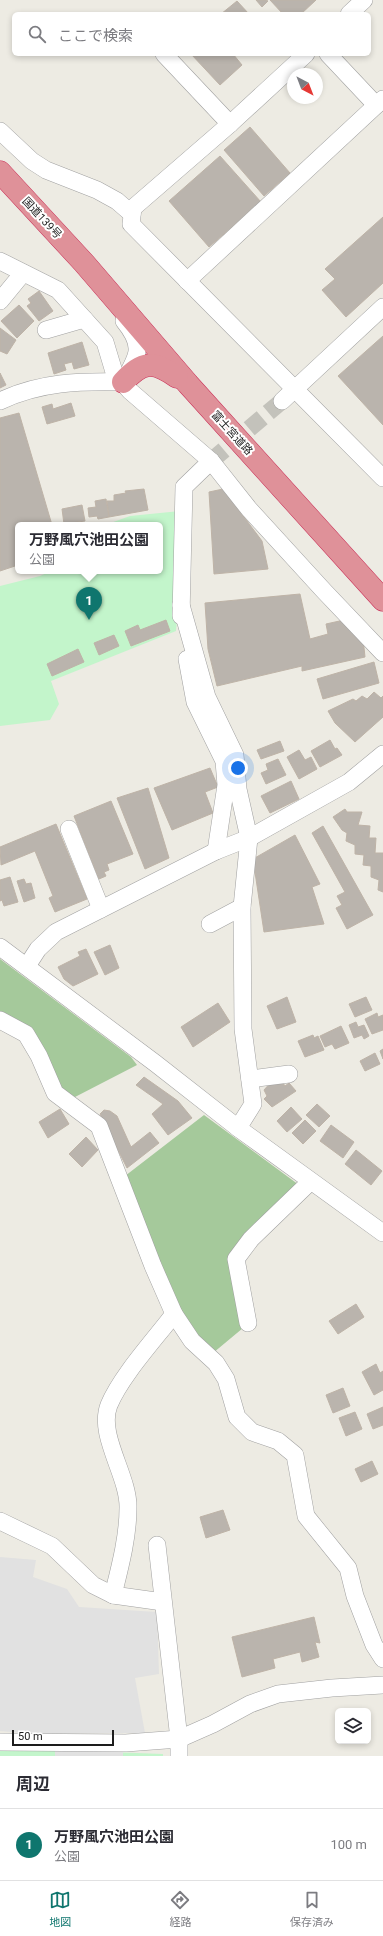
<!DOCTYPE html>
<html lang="ja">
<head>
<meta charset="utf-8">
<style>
  body { margin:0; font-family:Roboto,"Noto Sans JP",sans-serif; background:#f7f7f7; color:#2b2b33 }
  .controls { position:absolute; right:12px; bottom:12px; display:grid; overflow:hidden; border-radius:6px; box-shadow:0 2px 6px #0003 }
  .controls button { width:36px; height:36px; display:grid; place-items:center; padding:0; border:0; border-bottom:1px solid #e1e1e2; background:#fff; color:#2b2b33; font:20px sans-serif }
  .compass { position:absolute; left:287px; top:68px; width:36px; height:36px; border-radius:50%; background:#fff; box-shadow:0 2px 6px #0003; rotate:138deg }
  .scale { position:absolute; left:12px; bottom:10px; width:102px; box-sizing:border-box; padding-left:4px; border:2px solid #1d1d1d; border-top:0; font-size:11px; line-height:14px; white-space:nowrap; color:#1d1d1d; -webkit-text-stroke:3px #fff; paint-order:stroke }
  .you { position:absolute; left:238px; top:768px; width:14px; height:14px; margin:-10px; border:3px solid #fff; border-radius:50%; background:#1a73e8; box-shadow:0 0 0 6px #1a73e833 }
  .badge { display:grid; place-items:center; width:26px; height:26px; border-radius:50%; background:#0f766e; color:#fff; font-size:13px; font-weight:700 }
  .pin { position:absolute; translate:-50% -33px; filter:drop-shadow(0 1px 2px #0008) }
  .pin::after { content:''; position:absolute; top:21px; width:14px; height:12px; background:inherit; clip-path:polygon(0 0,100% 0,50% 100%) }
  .popup { position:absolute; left:15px; top:522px; width:148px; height:52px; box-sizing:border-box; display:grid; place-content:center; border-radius:6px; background:#fff; filter:drop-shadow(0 1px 3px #0005); font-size:13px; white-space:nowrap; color:#7c7c81 }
  .popup b { font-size:15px; color:#2b2b33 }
  .popup::after { content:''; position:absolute; left:50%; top:100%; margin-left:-8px; border:8px solid transparent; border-top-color:#fff }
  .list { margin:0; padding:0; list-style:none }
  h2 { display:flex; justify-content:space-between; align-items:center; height:52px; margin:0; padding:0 16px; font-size:17px }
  h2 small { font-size:13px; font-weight:400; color:#7c7c81 }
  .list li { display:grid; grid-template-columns:26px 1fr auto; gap:12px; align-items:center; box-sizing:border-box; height:72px; padding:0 16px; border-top:1px solid #e1e1e2 }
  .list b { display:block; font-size:15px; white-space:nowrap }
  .list p { margin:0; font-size:13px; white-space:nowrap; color:#7c7c81 }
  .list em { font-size:13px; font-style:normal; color:#7c7c81 }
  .icon { flex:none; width:22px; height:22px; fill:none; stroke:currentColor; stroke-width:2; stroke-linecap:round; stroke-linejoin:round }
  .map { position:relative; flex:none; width:383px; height:1756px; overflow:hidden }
  .search { position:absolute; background:#fff; box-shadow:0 2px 6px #0003; left:12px; right:12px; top:12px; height:44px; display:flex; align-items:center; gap:10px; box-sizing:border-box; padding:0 14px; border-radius:6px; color:#7c7c81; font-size:15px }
  .sheet { height:124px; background:#fff }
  nav { display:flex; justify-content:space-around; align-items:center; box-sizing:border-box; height:56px; border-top:1px solid #e1e1e2; background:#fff; font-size:11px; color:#7c7c81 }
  nav a { display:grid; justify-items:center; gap:2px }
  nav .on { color:#0f766e }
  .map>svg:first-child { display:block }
  .forest { fill:#a5c99b }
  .park { fill:#c3f5cb }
  .parking { fill:#e1e1e1 }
  .building { fill:#bab4ad; stroke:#beb3a7 }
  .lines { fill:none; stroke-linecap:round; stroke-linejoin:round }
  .minor-tunnel { stroke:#c3c2bb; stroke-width:17; stroke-dasharray:17 8; stroke-linecap:butt }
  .minor-casing { stroke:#a1a1a1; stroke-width:18 }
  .highway-casing { stroke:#ca3159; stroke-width:23 }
  .minor { stroke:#fff; stroke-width:17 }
  .highway { stroke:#df9199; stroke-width:22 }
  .labels { text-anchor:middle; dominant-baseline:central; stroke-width:4; stroke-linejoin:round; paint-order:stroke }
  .street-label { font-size:11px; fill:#1d1d1d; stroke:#fff }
</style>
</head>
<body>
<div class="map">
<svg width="383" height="1756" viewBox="0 0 383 1756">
  <rect width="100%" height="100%" fill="#edebe3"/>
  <g class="forest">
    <polygon points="0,959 131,1057 137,1065 75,1097 62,1089 0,1012"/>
    <polygon points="204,1115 299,1185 246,1234 229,1254 243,1328 213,1353 196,1335 179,1311 125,1176"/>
  </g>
  <g class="park">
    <polygon points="180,511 178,609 176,631 51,681 59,704 50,720 0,726 0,586 40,576 51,571 160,571 160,525 105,525 130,516"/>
    <polygon points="0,1748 163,1754 163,1756 0,1756"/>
  </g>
  <g class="parking">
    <polygon points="0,1557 36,1560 33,1577 67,1589 79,1607 157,1612 159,1674 135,1678 145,1733 33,1734 0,1731"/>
    <polygon points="123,1743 123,1756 55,1756 55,1744"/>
  </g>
  <g class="building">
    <polygon points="256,0 266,0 268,1 262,7"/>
    <polygon points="270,0 316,0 301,14 283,14"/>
    <polygon points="237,1 249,14 221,14"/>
    <polygon points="191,54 233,54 242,65 220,85"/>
    <polygon points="250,127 290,173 264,196 224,150"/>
    <polygon points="220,156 261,202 209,247 169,201"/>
    <polygon points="383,217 383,283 346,317 322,290 335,279 325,269"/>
    <polygon points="39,291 53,311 39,321 27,306 31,303 28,299"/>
    <polygon points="19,305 34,321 17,338 1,321"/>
    <polygon points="0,328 16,340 7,354 0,351"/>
    <polygon points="383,336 383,425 338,376"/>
    <polygon points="82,342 89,365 74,369 72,362 64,364 66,370 54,374 48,353"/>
    <polygon points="0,373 6,385 0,388"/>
    <polygon points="71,403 75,416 47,424 42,407 52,404 53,409"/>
    <polygon points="19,413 52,525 18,525 18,565 0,571 0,418"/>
    <polygon points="144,489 148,510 109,517 107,501 114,501 114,495 126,493 125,491"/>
    <polygon points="223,489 262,541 268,569 214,574 209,492"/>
    <polygon points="106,499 109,517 98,519 97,516 89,517 88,508 96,507 95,501"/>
    <polygon points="82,505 85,521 64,524 62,509"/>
    <polygon points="300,594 310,639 328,634 326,624 344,620 363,638 365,657 302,671 302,666 217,686 208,649 205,603"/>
    <polygon points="166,620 170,631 131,646 125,631 138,625 140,630"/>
    <polygon points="114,635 119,646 99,655 94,643"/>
    <polygon points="78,649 84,662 52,676 47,664"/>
    <polygon points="374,662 379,683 323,699 317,679"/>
    <polygon points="374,692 381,698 383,696 383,717 355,742 335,723 328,711 353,699 356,701 362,696 367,699"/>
    <polygon points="330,740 335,749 337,748 342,755 320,767 311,751"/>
    <polygon points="280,741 284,751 261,759 257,750"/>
    <polygon points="299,750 305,760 311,757 317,769 299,779 287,757"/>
    <polygon points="278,759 286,775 266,784 261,773 268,770 266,764"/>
    <polygon points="210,768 218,787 205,792 213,813 172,830 154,788"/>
    <polygon points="291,781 299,799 270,813 261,796"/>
    <polygon points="148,788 169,858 145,869 117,798"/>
    <polygon points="111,801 133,854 107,864 109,870 104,872 106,876 99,879 74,816"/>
    <polygon points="345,809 347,812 362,812 358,825 370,826 369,838 376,838 375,853 383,853 383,892 378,890 379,880 371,877 371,866 363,865 364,855 355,854 355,845 346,841 347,833 342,830 333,817"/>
    <polygon points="56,824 87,899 55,912 49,898 53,896 35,851 1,865 0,847"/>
    <polygon points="323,826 373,915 347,929 336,908 342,905 337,896 345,892 312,833"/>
    <polygon points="295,835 320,884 312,887 324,924 264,932 253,859"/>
    <polygon points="10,877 18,902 4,906 2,900 0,901 0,880"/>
    <polygon points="24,879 26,884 31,883 35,898 24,902 17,881"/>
    <polygon points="110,945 119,968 105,975 94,952"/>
    <polygon points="86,949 98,974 73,986 64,979 58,967 80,956 78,952"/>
    <polygon points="287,997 296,1022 277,1029 267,1006"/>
    <polygon points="366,997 372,1010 355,1017 349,1004"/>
    <polygon points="218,1003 230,1022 193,1047 181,1027"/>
    <polygon points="377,1013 378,1017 383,1015 383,1030 372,1034 365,1019"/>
    <polygon points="356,1022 358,1027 364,1025 369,1036 364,1039 362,1035 354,1038 349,1025"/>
    <polygon points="341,1026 349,1043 335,1049 332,1044 325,1047 320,1036"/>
    <polygon points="313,1035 314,1038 318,1036 324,1050 305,1057 298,1041"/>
    <polygon points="383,1049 383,1059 380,1051"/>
    <polygon points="375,1053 380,1064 365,1071 360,1061"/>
    <polygon points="144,1077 178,1101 192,1118 168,1135 152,1114 163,1104 136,1085"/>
    <polygon points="281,1080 285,1086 289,1083 296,1091 272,1107 264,1099 267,1096 264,1090 272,1081 275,1085"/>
    <polygon points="317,1104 330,1116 319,1127 306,1115"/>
    <polygon points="291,1107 302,1119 287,1132 277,1121"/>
    <polygon points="60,1109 69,1124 48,1138 39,1122"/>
    <polygon points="104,1110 110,1111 117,1116 131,1147 150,1132 159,1143 127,1168 100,1114"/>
    <polygon points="305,1120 316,1131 303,1144 292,1133"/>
    <polygon points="331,1125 354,1142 343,1158 320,1141"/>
    <polygon points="86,1137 98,1150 82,1167 69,1154"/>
    <polygon points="356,1150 382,1171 371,1185 345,1164"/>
    <polygon points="356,1304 364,1317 338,1334 329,1321"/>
    <polygon points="376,1364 380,1373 383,1371 383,1390 374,1395 362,1372"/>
    <polygon points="343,1388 350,1406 333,1413 326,1395"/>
    <polygon points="383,1407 383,1425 373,1429 367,1414"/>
    <polygon points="355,1412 362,1429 346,1436 339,1418"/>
    <polygon points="372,1461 378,1474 361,1482 355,1469"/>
    <polygon points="223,1510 230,1530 206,1538 200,1517"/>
    <polygon points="314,1617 320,1643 315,1642 319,1657 302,1662 300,1652 273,1659 275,1668 242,1677 232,1637"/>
  </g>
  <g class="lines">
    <polyline class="minor-tunnel" points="211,461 282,401"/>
    <defs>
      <g id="minor">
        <polyline points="349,14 364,0"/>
        <polyline points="164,54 230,124"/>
        <polyline points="306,54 230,124 133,208 131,224 383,478"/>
        <polyline points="328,54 376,105"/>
        <polyline points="0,131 32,161 46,170 97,190 117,201 132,214"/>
        <polyline points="0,261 58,290 105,342 114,372 130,391 211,461 249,509 324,591 383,653"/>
        <polyline points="187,281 383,99"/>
        <polyline points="0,301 23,273"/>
        <polyline points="46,330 84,319"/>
        <path d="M0 401C40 382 79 381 123 382 138 356 145 347 124 321"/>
        <polyline points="282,401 383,307"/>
        <polyline points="181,605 207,697 235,755 238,789 249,838 242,907 243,1029 253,1104 238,1128"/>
        <polyline points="181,616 184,487 211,461"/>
        <polyline points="187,659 195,702 224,761 226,785 216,851"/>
        <polyline points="69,829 101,909"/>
        <polyline points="210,924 242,907"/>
        <polyline points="0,947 155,1063 238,1128 383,1233"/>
        <polyline points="27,966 38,949 56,932 216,851 249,838 349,782 383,754"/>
        <path d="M0 1020 26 1034 39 1056 55 1093 99 1126 153 1266 174 1314C155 1339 121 1376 109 1405 97 1435 129 1476 128 1508 128 1537 120 1567 113 1595"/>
        <polyline points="250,1079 289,1074"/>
        <polyline points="174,1314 192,1341 216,1363 226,1379 237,1417 252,1432 278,1441 295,1455 306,1516 348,1568 355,1596 374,1645 383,1659"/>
        <polyline points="248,1323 236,1259 251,1239 310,1182"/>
        <polyline points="0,1521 52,1546 93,1585 113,1595 163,1602"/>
        <polyline points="157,1545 179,1739 179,1756"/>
        <polyline points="0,1742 126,1743 179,1739 213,1724 250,1704 278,1694 332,1688 383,1685"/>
      </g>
      <g id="highway">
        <polyline points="0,172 84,263 188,384 383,600"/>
        <path d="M123 382C143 361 153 360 177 377"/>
      </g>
    </defs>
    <use href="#minor" class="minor-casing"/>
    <use href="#highway" class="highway-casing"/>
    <use href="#minor" class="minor"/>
    <use href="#highway" class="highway"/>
  </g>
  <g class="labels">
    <g class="street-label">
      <text transform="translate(42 218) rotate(47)">国道139号</text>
      <text transform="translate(232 433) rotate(48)">富士宮道路</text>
    </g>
  </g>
</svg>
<div class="controls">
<button><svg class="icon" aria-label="layers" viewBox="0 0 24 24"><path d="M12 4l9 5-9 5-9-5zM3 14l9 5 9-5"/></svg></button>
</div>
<svg class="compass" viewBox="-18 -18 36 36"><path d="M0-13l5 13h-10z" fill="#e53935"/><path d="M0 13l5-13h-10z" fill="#7c7c81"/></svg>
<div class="scale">50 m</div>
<div class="you"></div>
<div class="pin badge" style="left:89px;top:620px">1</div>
<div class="popup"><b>万野風穴池田公園</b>公園</div>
<div class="search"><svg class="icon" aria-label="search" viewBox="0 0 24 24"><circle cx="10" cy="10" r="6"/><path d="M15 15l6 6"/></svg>ここで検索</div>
</div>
<section class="sheet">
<h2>周辺<small></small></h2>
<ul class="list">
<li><span class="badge">1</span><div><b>万野風穴池田公園</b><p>公園</p></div><em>100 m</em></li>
</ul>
</section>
<nav>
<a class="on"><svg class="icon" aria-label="map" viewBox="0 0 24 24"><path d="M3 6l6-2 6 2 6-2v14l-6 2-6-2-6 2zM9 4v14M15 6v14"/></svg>地図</a>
<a><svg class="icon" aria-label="directions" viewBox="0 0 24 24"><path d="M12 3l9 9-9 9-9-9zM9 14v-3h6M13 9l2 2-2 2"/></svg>経路</a>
<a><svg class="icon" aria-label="saved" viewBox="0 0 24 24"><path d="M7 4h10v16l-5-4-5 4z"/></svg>保存済み</a>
</nav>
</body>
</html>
